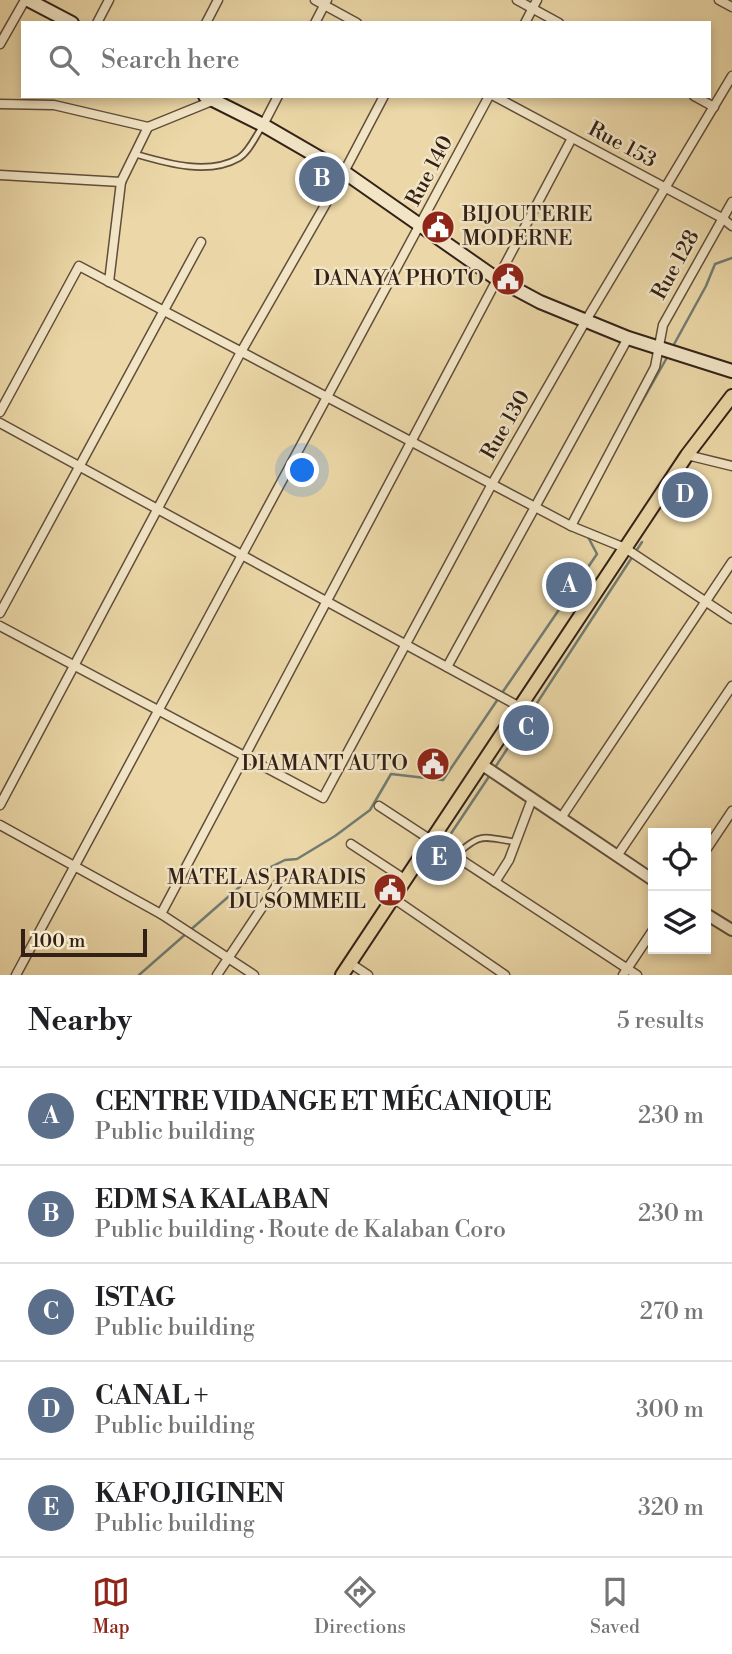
<!DOCTYPE html>
<html lang="en">
<head>
<meta charset="utf-8">
<style>
  body { margin:0; font-family:"Libre Bodoni",serif; background:#f6f6f6; color:#202124 }
  .controls { position:absolute; right:21px; bottom:21px; display:grid; overflow:hidden; border-radius:0px; box-shadow:0 4px 10px #0003 }
  .controls button { width:63px; height:63px; display:grid; place-items:center; padding:0; border:0; border-bottom:2px solid #e0e0e0; background:#fff; color:#202124; font:35px sans-serif }
  .scale { position:absolute; left:21px; bottom:18px; width:126px; box-sizing:border-box; padding-left:7px; border:4px solid #332117; border-top:0; font-size:19px; line-height:24px; white-space:nowrap; color:#332117; -webkit-text-stroke:5px #f2e5c6; paint-order:stroke }
  .you { position:absolute; left:303px; top:471px; width:24px; height:24px; margin:-18px; border:5px solid #fff; border-radius:50%; background:#1a73e8; box-shadow:0 0 0 10px #1a73e833 }
  .badge { display:grid; place-items:center; width:46px; height:46px; border-radius:50%; background:#8f2418; color:#fff; font-size:23px; font-weight:700 }
  .pin { position:absolute; translate:-50% -50%; border:4px solid #fff; box-shadow:0 2px 7px #0006 }
  .list { margin:0; padding:0; list-style:none }
  h2 { display:flex; justify-content:space-between; align-items:center; height:91px; margin:0; padding:0 28px; font-size:30px }
  h2 small { font-size:23px; font-weight:400; color:#757577 }
  .list li { display:grid; grid-template-columns:46px 1fr auto; gap:21px; align-items:center; box-sizing:border-box; height:98px; padding:0 28px; border-top:2px solid #e0e0e0 }
  .list b { display:block; font-size:26px; white-space:nowrap }
  .list p { margin:0; font-size:23px; white-space:nowrap; color:#757577 }
  .list em { font-size:23px; font-style:normal; color:#757577 }
  .icon { flex:none; width:38px; height:38px; fill:none; stroke:currentColor; stroke-width:2; stroke-linecap:round; stroke-linejoin:round }
  .map { position:relative; flex:none; width:732px; height:975px; overflow:hidden }
  .search { position:absolute; background:#fff; box-shadow:0 4px 10px #0003; left:21px; right:21px; top:21px; height:77px; display:flex; align-items:center; gap:18px; box-sizing:border-box; padding:0 24px; border-radius:0px; color:#757577; font-size:26px }
  .sheet { height:581px; background:#fff }
  nav { display:flex; justify-content:space-around; align-items:center; box-sizing:border-box; height:98px; border-top:2px solid #e0e0e0; background:#fff; font-size:19px; color:#757577 }
  nav a { display:grid; justify-items:center; gap:4px }
  nav .on { color:#8f2418 }
  .map>svg:first-child { display:block }
  .lines { fill:none; stroke-linecap:round; stroke-linejoin:round }
  .stream { stroke:#717c73; stroke-width:2.5 }
  .service-casing { stroke:#614e3b; stroke-width:8 }
  .minor-casing { stroke:#614e3b; stroke-width:11 }
  .tertiary-casing { stroke:#614e3b; stroke-width:14 }
  .secondary-casing { stroke:#332117; stroke-width:16 }
  .primary-casing { stroke:#332117; stroke-width:16 }
  .service { stroke:#f2e5c6; stroke-width:4.5 }
  .minor { stroke:#f2e5c6; stroke-width:8 }
  .tertiary { stroke:#f2e5c6; stroke-width:10 }
  .secondary { stroke:#f2e5c6; stroke-width:12 }
  .primary { stroke:#ebd7a7; stroke-width:12 }
  .labels { text-anchor:middle; dominant-baseline:central; stroke-width:5; stroke-linejoin:round; paint-order:stroke }
  .street-label { font-size:21px; fill:#332117; stroke:#f2e5c6 }
  .poi-label { font-size:21px; fill:#332117; stroke:#f2e5c6; text-anchor:end }
</style>
</head>
<body>
<div class="map">
<svg width="732" height="975" viewBox="0 0 732 975">
  <rect width="100%" height="100%" fill="#ebd7a7"/>
  <filter id="stains"><feTurbulence type="fractalNoise" baseFrequency=".00286" numOctaves="4"/><feColorMatrix values="0 0 0 0 .2 0 0 0 0 .09 0 0 0 0 .02 0 0 0 .5 -.17"/></filter>
  <radialGradient id="worn" r=".72"><stop offset=".6" stop-color="#630" stop-opacity="0"/><stop offset="1" stop-color="#630" stop-opacity=".3"/></radialGradient>
  <g class="lines">
    <g class="stream">
      <polyline points="672,348 706,286 715,264 732,258"/>
      <polyline points="622,437 669,354"/>
      <polyline points="502,693 597,554 587,535"/>
      <polyline points="494,769 642,542"/>
      <polyline points="432,862 490,775"/>
      <polyline points="139,975 252,876 285,860 297,859 335,836 370,810 391,774 443,780 498,699"/>
    </g>
    <defs>
      <g id="service">
        <path d="M135 154C166 163 208 176 239 158 249 152 255 137 262 127"/>
        <path d="M455 856C481 832 482 837 516 842"/>
      </g>
      <g id="minor">
        <polyline points="315,0 357,23"/>
        <polyline points="517,0 559,23"/>
        <polyline points="719,0 732,7"/>
        <polyline points="97,23 109,0"/>
        <polyline points="206,23 218,0"/>
        <polyline points="315,23 327,0"/>
        <polyline points="525,23 537,0"/>
        <polyline points="0,44 25,0"/>
        <polyline points="494,96 722,218 732,226"/>
        <polyline points="694,96 714,107"/>
        <polyline points="0,104 54,105 148,127"/>
        <polyline points="263,125 278,96"/>
        <polyline points="0,175 121,182 148,127 212,101"/>
        <polyline points="109,282 121,182"/>
        <polyline points="0,412 79,266 571,526 625,548 732,619"/>
        <polyline points="0,423 520,707"/>
        <polyline points="687,455 732,466"/>
        <polyline points="571,526 655,367 663,325 732,202"/>
        <polyline points="0,613 201,242"/>
        <polyline points="0,626 323,798 492,484 585,322 732,76"/>
        <polyline points="447,667 628,338"/>
        <polyline points="0,805 241,352 344,172 384,96"/>
        <polyline points="379,806 637,975"/>
        <polyline points="561,818 732,562"/>
        <polyline points="0,825 161,914 254,975"/>
        <polyline points="351,844 406,880"/>
        <polyline points="706,850 732,811"/>
        <polyline points="617,856 732,686"/>
        <polyline points="495,882 509,860 532,799"/>
        <polyline points="393,898 505,975"/>
        <polyline points="161,914 572,138"/>
        <polyline points="350,963 368,975"/>
        <polyline points="16,975 489,96"/>
        <polyline points="217,975 281,879"/>
        <polyline points="623,975 653,930"/>
      </g>
      <g id="tertiary">
        <polyline points="481,764 653,880"/>
        <polyline points="706,914 732,930"/>
      </g>
      <g id="secondary">
        <polyline points="28,0 72,23"/>
        <polyline points="205,96 263,125 344,172 497,279 540,302 628,338 732,371"/>
      </g>
      <polyline id="primary" points="342,975 687,455 732,396"/>
    </defs>
    <use href="#service" class="service-casing"/>
    <use href="#minor" class="minor-casing"/>
    <use href="#tertiary" class="tertiary-casing"/>
    <use href="#secondary" class="secondary-casing"/>
    <use href="#primary" class="primary-casing"/>
    <use href="#service" class="service"/>
    <use href="#minor" class="minor"/>
    <use href="#tertiary" class="tertiary"/>
    <use href="#secondary" class="secondary"/>
    <use href="#primary" class="primary"/>
  </g>
  <defs>
    <symbol id="civic-disc" viewBox="-11 -11 22 22"><circle r="9.5" fill="#8f2418" stroke="#f2e5c6"/><path d="M-.6-6.5H3V-4.5H.6V-3L4-1V1h2V6H-6V1h2V-1L-.6-3ZM-1.2 2.5V6h2.4V2.5Z" fill="#fff"/></symbol>
  </defs>
  <g fill-rule="evenodd">
    <use href="#civic-disc" x="419" y="208" width="38" height="38"/>
    <use href="#civic-disc" x="489" y="260" width="38" height="38"/>
    <use href="#civic-disc" x="414" y="745" width="38" height="38"/>
    <use href="#civic-disc" x="371" y="871" width="38" height="38"/>
  </g>
  <g class="labels">
    <g class="street-label">
      <text transform="translate(622 145) rotate(28)">Rue 153</text>
      <text transform="translate(430 171) rotate(-62)">Rue 140</text>
      <text transform="translate(676 265) rotate(-61)">Rue 128</text>
      <text transform="translate(506 425) rotate(-60)">Rue 130</text>
    </g>
    <g class="poi-label">
      <text x="462" y="215" text-anchor="start">BIJOUTERIE<tspan x="462" dy="24">MODERNE</tspan></text>
      <text x="484" y="279">DANAYA PHOTO</text>
      <text x="408" y="764">DIAMANT AUTO</text>
      <text x="366" y="878">MATELAS PARADIS<tspan x="366" dy="24">DU SOMMEIL</tspan></text>
    </g>
  </g>
  <rect width="100%" height="100%" filter="url(#stains)"/>
  <rect width="100%" height="100%" fill="url(#worn)"/>
</svg>
<div class="controls">
<button><svg class="icon" aria-label="locate" viewBox="0 0 24 24"><circle cx="12" cy="12" r="6"/><path d="M12 2v4M12 18v4M2 12h4M18 12h4"/></svg></button>
<button><svg class="icon" aria-label="layers" viewBox="0 0 24 24"><path d="M12 4l9 5-9 5-9-5zM3 14l9 5 9-5"/></svg></button>
</div>
<div class="scale">100 m</div>
<div class="you"></div>
<div class="pin badge" style="left:569px;top:585px;background:#5c6f8a">A</div>
<div class="pin badge" style="left:322px;top:179px;background:#5c6f8a">B</div>
<div class="pin badge" style="left:526px;top:728px;background:#5c6f8a">C</div>
<div class="pin badge" style="left:685px;top:495px;background:#5c6f8a">D</div>
<div class="pin badge" style="left:439px;top:858px;background:#5c6f8a">E</div>
<div class="search"><svg class="icon" aria-label="search" viewBox="0 0 24 24"><circle cx="10" cy="10" r="6"/><path d="M15 15l6 6"/></svg>Search here</div>
</div>
<section class="sheet">
<h2>Nearby<small>5 results</small></h2>
<ul class="list">
<li><span class="badge" style="background:#5c6f8a">A</span><div><b>CENTRE VIDANGE ET MÉCANIQUE</b><p>Public building</p></div><em>230 m</em></li>
<li><span class="badge" style="background:#5c6f8a">B</span><div><b>EDM SA KALABAN</b><p>Public building · Route de Kalaban Coro</p></div><em>230 m</em></li>
<li><span class="badge" style="background:#5c6f8a">C</span><div><b>ISTAG</b><p>Public building</p></div><em>270 m</em></li>
<li><span class="badge" style="background:#5c6f8a">D</span><div><b>CANAL +</b><p>Public building</p></div><em>300 m</em></li>
<li><span class="badge" style="background:#5c6f8a">E</span><div><b>KAFO JIGINEN</b><p>Public building</p></div><em>320 m</em></li>
</ul>
</section>
<nav>
<a class="on"><svg class="icon" aria-label="map" viewBox="0 0 24 24"><path d="M3 6l6-2 6 2 6-2v14l-6 2-6-2-6 2zM9 4v14M15 6v14"/></svg>Map</a>
<a><svg class="icon" aria-label="directions" viewBox="0 0 24 24"><path d="M12 3l9 9-9 9-9-9zM9 14v-3h6M13 9l2 2-2 2"/></svg>Directions</a>
<a><svg class="icon" aria-label="saved" viewBox="0 0 24 24"><path d="M7 4h10v16l-5-4-5 4z"/></svg>Saved</a>
</nav>
</body>
</html>
